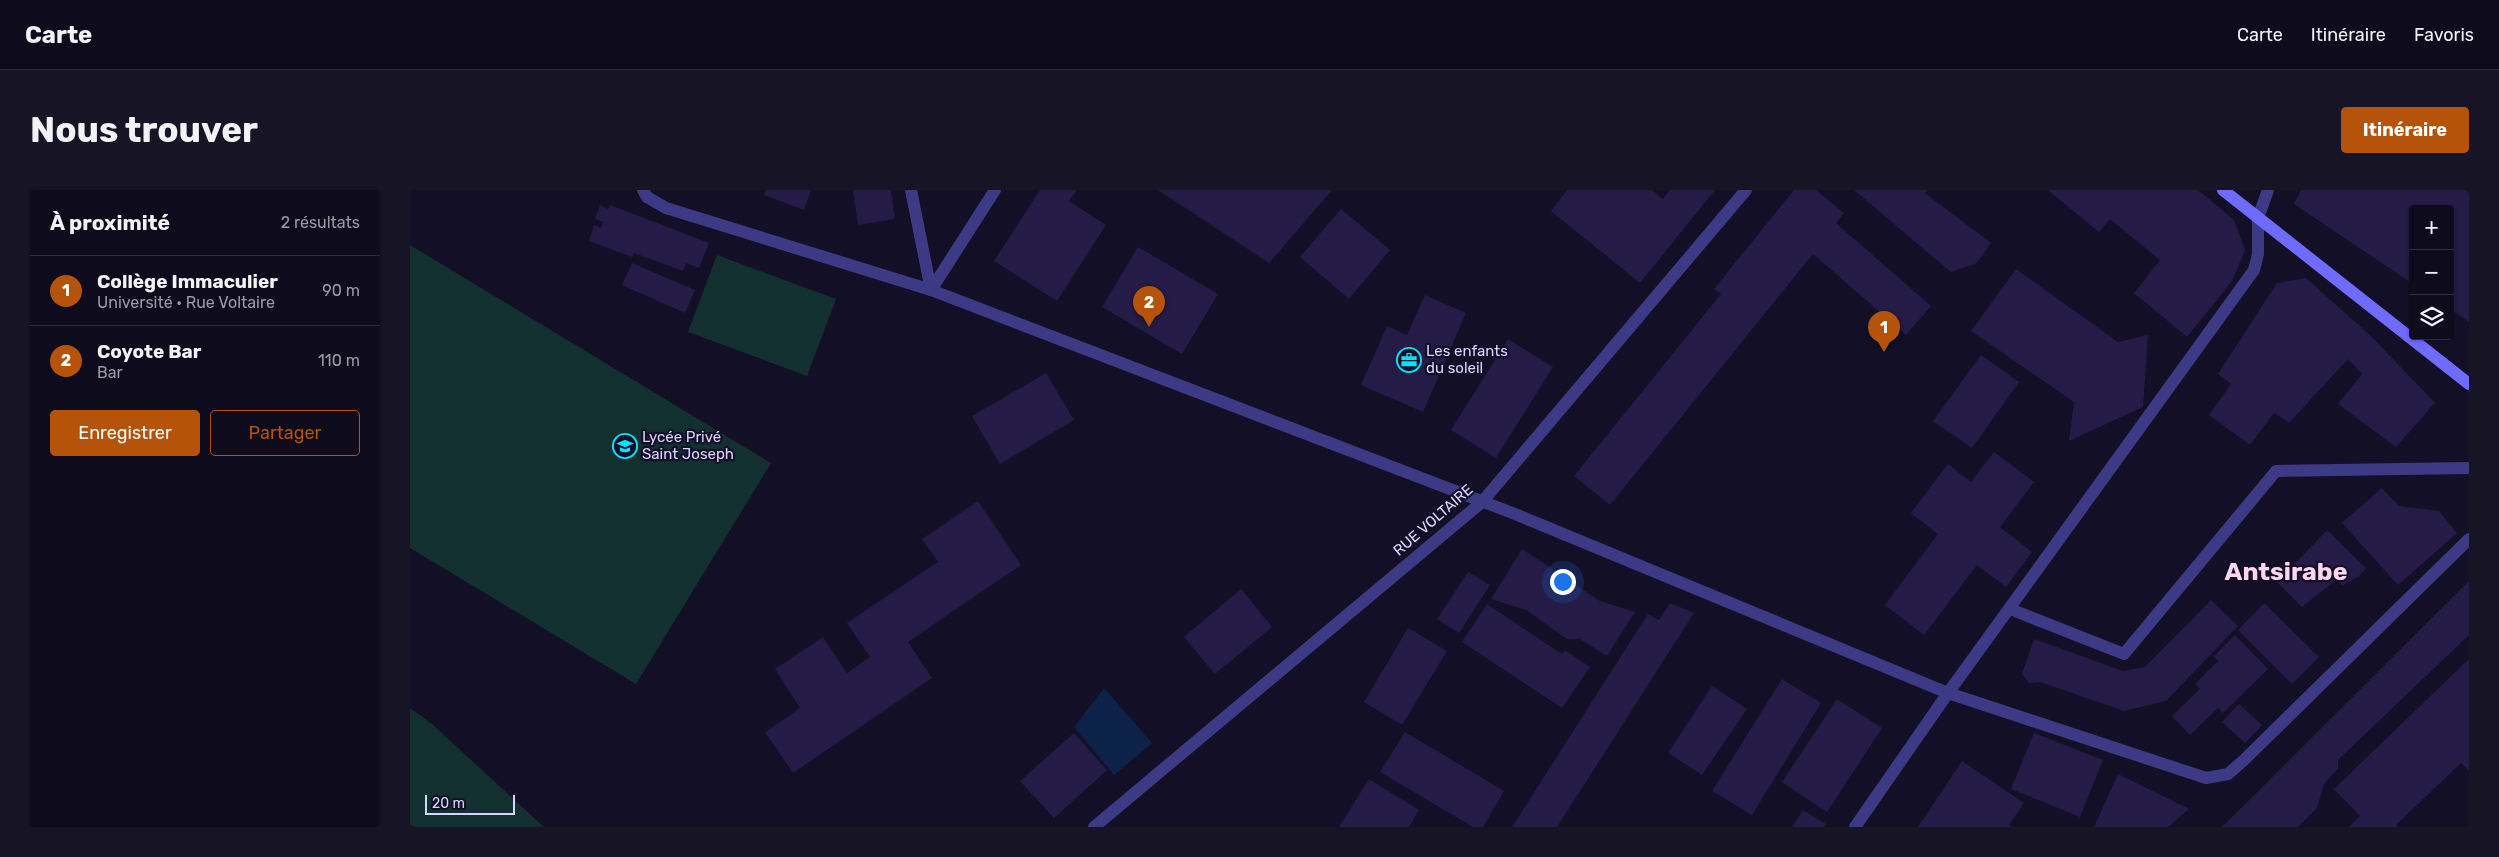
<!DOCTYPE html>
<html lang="fr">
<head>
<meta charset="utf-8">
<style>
  body { margin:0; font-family:Rubik,sans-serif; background:#171425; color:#f1f3f6 }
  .controls { position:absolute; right:15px; top:15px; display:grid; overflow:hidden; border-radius:5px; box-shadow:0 1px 4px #0004 }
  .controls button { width:45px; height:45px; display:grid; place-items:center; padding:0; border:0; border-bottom:1px solid #2e2b3b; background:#0e0b1c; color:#f1f3f6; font:25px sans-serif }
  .scale { position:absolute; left:15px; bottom:12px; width:90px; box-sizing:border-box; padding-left:5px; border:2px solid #d9d4ff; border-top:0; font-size:14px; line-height:18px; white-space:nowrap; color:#d9d4ff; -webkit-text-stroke:4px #130f26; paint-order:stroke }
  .you { position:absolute; left:1152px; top:391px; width:18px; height:18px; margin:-12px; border:4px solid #fff; border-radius:50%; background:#1a73e8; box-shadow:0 0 0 8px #1a73e833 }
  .badge { display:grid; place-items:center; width:32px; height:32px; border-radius:50%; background:#b45309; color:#fff; font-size:16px; font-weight:700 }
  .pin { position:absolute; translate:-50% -41px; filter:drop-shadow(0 1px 2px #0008) }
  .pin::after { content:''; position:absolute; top:26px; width:18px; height:15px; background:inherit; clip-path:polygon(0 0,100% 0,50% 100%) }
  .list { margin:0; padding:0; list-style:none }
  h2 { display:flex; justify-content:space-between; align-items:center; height:65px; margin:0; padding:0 20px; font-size:21px }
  h2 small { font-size:16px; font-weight:400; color:#9b9ba3 }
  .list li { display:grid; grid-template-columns:32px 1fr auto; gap:15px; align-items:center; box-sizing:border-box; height:70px; padding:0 20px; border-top:1px solid #2e2b3b }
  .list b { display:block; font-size:19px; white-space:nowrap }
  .list p { margin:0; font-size:16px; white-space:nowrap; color:#9b9ba3 }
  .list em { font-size:16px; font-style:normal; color:#9b9ba3 }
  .actions { display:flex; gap:10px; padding:15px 20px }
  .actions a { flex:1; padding:11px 0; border:1px solid #b45309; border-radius:5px; text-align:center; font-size:18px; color:#b45309 }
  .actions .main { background:#b45309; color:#fff }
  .icon { flex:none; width:28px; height:28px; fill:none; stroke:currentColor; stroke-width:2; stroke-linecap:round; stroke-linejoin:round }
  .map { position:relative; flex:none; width:2059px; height:637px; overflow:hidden; border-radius:5px }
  header { display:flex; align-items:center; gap:30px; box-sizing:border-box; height:70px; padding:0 25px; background:#0e0b1c; border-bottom:1px solid #2e2b3b }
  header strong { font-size:24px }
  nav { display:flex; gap:28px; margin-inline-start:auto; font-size:18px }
  .intro { display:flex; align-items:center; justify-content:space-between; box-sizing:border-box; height:120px; padding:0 30px }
  h1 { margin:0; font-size:35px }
  .button { padding:12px 22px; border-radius:5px; background:#b45309; color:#fff; font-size:18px; font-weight:700 }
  main { display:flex; gap:30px; padding:0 30px }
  aside { flex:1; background:#0e0b1c; border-radius:5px; box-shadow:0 1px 4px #0004 }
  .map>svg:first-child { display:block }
  .green { fill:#12302f }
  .water { fill:#0c2248 }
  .building { fill:#241b47 }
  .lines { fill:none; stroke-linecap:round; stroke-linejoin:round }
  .minor { stroke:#3d3a85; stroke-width:12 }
  .tertiary { stroke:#3d3a85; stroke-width:12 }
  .secondary { stroke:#6f6bff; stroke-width:12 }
  .labels { text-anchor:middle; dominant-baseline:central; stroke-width:4.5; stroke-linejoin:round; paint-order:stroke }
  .poi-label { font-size:15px; fill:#d9d4ff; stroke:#130f26; text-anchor:start }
  .street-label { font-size:15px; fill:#d9d4ff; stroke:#130f26 }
  .town-label { font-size:25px; font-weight:bold; fill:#ffd6f0; stroke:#130f26 }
</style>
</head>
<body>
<header>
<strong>Carte</strong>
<nav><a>Carte</a><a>Itinéraire</a><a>Favoris</a></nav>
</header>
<div class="intro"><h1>Nous trouver</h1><a class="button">Itinéraire</a></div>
<main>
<aside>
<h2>À proximité<small>2 résultats</small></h2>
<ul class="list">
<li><span class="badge">1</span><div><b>Collège Immaculier</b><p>Université · Rue Voltaire</p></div><em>90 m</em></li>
<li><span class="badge">2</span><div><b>Coyote Bar</b><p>Bar</p></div><em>110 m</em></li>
</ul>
<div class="actions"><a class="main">Enregistrer</a><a>Partager</a></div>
</aside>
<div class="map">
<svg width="2059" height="637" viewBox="0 0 2059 637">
  <rect width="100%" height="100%" fill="#130f26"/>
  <g class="green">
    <polygon points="0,55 361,273 226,494 0,358"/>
    <polygon points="307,65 426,109 397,186 278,142"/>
    <polygon points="0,518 22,534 134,637 0,637"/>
  </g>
  <polygon class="water" points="694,498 742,553 704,585 664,537"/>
  <g class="building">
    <polygon points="356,0 401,0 394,20 354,5"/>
    <polygon points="443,0 481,0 485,29 448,35"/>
    <polygon points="630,0 667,0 659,11 696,35 647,111 584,71"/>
    <polygon points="748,0 922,0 859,73"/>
    <polygon points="1157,0 1242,0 1253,9 1260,0 1305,0 1230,93 1141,21"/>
    <polygon points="1384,0 1406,0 1434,23 1426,33 1521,116 1496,145 1403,64 1200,315 1164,286 1311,104 1304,99"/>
    <polygon points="1444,0 1518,0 1515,3 1581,53 1567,73 1541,82"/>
    <polygon points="1638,0 1788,0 1824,30 1835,60 1822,91 1777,147 1724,103 1750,70 1700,29 1689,42"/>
    <polygon points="1891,0 2059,0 2059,132 2040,119 2040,19 2003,19 2003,94 1884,14"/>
    <polygon points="190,15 198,19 200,15 299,53 289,78 276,73 273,81 224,63 222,67 179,51 184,35 191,38 193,32 185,29"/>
    <polygon points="931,19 980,60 939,109 890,67"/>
    <polygon points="728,57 808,104 772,164 692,117"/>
    <polygon points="222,73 285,100 275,123 212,95"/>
    <polygon points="1606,79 1708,152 1738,145 1733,217 1659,251 1664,212 1561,141"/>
    <polygon points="1896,88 1961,146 2025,213 1986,257 1928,214 1952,184 1938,169 1879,233 1864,223 1840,255 1799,225 1821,194 1808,184 1867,93"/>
    <polygon points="1015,105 1056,123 1013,222 951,195 977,136 997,145"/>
    <polygon points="1098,149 1143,177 1086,268 1041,240"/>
    <polygon points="1571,165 1609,192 1562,258 1523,231"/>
    <polygon points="636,183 664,230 590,274 562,226"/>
    <polygon points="1584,262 1624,292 1590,337 1622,362 1596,397 1567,375 1514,445 1475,415 1528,344 1501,323 1538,274 1561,292"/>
    <polygon points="1972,298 1989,316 2029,321 2047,343 1988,395 1932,333"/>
    <polygon points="568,311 611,375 498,452 522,488 383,583 355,542 390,518 365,479 413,447 437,483 460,467 437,433 528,372 512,349"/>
    <polygon points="1917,340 1956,378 1949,386 1932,396 1927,389 1892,417 1867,392"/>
    <polygon points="1112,359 1190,411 1225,422 1197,466 1170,449 1157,449 1116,420 1081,409"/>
    <polygon points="1058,382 1080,395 1049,443 1027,429"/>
    <polygon points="2059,391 2059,445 1928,570 1928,578 1914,594 1907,618 1888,637 1812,637"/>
    <polygon points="831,399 862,437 805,484 774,447"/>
    <polygon points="1801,410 1828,436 1756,511 1714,521 1630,492 1619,493 1612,484 1624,449 1713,481 1735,477"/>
    <polygon points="1260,413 1284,423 1147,637 1102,637 1238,424 1249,430"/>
    <polygon points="1854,413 1909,467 1882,494 1828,440"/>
    <polygon points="1077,414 1152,464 1155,460 1180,477 1152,518 1052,452"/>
    <polygon points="998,438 1037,461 992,535 954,512"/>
    <polygon points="1825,445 1858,479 1813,523 1808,518 1780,545 1762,526 1790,499 1785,494 1808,471 1804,466"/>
    <polygon points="2059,469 2059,581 2051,573 1986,635 1988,637 1939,637 1950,626 1924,599"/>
    <polygon points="1372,489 1411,513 1342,625 1302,601"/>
    <polygon points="1302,496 1337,519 1292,585 1258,563"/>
    <polygon points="1427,509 1472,538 1417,622 1372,592"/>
    <polygon points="1829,514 1852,535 1835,553 1812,532"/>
    <polygon points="995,542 1094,601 1073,637 1063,637 970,582"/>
    <polygon points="664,543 697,580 644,628 610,591"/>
    <polygon points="1624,543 1693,570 1670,627 1601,599"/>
    <polygon points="1552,571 1614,613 1599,635 1602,637 1508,637"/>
    <polygon points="1708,584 1779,619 1758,637 1684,637"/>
    <polygon points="959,589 1009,620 999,637 929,637"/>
    <polygon points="1393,620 1416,634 1414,637 1382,637"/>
  </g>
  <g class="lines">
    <g class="minor">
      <polyline points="233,0 237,7 256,18 521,100 1100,322 1538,503 1796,588 1818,584 1834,570 2059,349"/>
      <polyline points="501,0 521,100"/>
      <polyline points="521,100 585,0"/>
      <polyline points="1600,419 1714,464 1866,281 2059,278"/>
      <polyline points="684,637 1072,312 1336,0"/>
      <polyline points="1445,637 1538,503 1844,80 1848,64 1848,28"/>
    </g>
    <polyline class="tertiary" points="1848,28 1858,0"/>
    <polyline class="secondary" points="1813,0 2059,194"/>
  </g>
  <defs>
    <symbol id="office-ring" viewBox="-11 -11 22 22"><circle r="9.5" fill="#130f26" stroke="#00e5ff" stroke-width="1.5"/><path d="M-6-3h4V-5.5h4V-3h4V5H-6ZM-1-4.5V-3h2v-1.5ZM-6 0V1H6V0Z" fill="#00e5ff"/></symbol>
    <symbol id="school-ring" viewBox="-11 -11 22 22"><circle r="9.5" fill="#130f26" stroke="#00e5ff" stroke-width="1.5"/><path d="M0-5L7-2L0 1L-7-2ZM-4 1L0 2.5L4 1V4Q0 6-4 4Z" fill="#00e5ff"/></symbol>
  </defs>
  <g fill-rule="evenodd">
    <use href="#office-ring" x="985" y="156" width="28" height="28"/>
    <use href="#school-ring" x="201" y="242" width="28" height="28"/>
  </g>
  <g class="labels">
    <g class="poi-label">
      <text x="1016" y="161">Les enfants<tspan x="1016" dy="17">du soleil</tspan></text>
      <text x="232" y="247">Lycée Privé<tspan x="232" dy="17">Saint Joseph</tspan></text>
    </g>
    <g class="street-label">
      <text transform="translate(1023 330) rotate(-41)">RUE VOLTAIRE</text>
    </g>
    <g class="town-label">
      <text x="1876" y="381">Antsirabe</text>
    </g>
  </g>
</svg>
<div class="controls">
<button>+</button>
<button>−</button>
<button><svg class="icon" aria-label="layers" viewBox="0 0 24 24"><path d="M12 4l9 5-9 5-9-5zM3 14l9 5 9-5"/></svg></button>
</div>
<div class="scale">20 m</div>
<div class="you"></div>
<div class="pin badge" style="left:1474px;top:162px">1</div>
<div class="pin badge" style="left:739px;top:137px">2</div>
</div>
</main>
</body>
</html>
